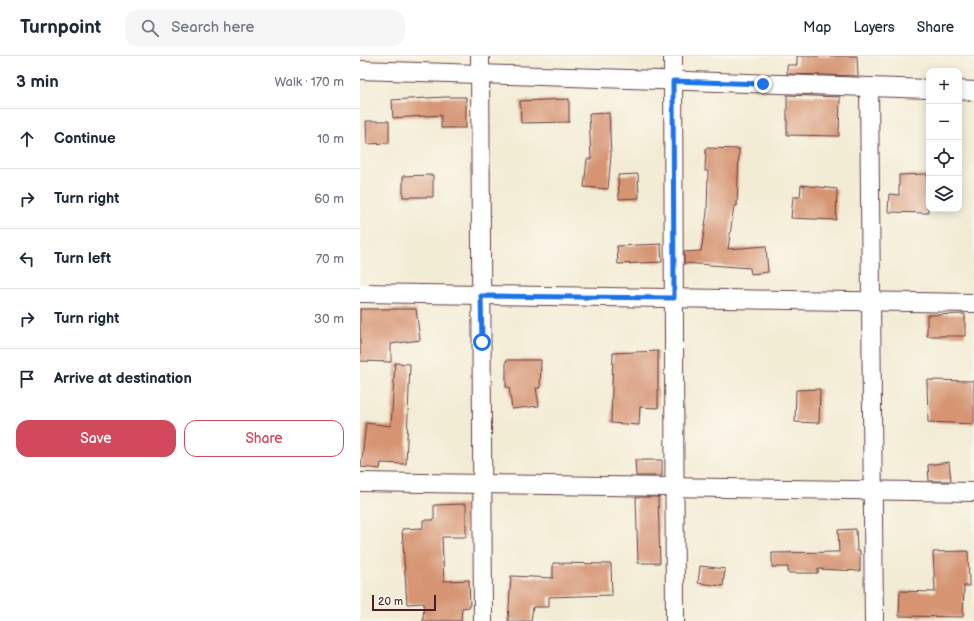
<!DOCTYPE html>
<html lang="en">
<head>
<meta charset="utf-8">
<style>
  body { margin:0; font-family:"Balsamiq Sans",sans-serif; background:#f6f6f7; color:#1f2937 }
  .controls { position:absolute; right:12px; top:12px; display:grid; overflow:hidden; border-radius:8px; box-shadow:0 2px 10px #0003 }
  .controls button { width:36px; height:36px; display:grid; place-items:center; padding:0; border:0; border-bottom:1px solid #e0e1e3; background:#fff; color:#1f2937; font:20px sans-serif }
  .scale { position:absolute; left:12px; bottom:10px; width:64px; box-sizing:border-box; padding-left:4px; border:2px solid #4a1f2b; border-top:0; font-size:11px; line-height:14px; white-space:nowrap; color:#4a1f2b; -webkit-text-stroke:3px #fbf7ec; paint-order:stroke }
  .stop { position:absolute; width:12px; height:12px; margin:-9px; border:3px solid #1a73e8; border-radius:50%; background:#fff }
  .stop.end { background:#1a73e8; border-color:#fff; box-shadow:0 1px 4px #0008 }
  .list { margin:0; padding:0; list-style:none }
  h2 { display:flex; justify-content:space-between; align-items:center; height:52px; margin:0; padding:0 16px; font-size:17px }
  h2 small { font-size:13px; font-weight:400; color:#747a83 }
  .list li { display:grid; grid-template-columns:26px 1fr auto; gap:12px; align-items:center; box-sizing:border-box; height:60px; padding:0 16px; border-top:1px solid #e0e1e3 }
  .list b { display:block; font-size:15px; white-space:nowrap }
  .list em { font-size:13px; font-style:normal; color:#747a83 }
  .actions { display:flex; gap:8px; padding:12px 16px }
  .actions a { flex:1; padding:9px 0; border:1px solid #d1495b; border-radius:12px; text-align:center; font-size:14px; color:#d1495b }
  .actions .main { background:#d1495b; color:#fff }
  .icon { flex:none; width:22px; height:22px; fill:none; stroke:currentColor; stroke-width:2; stroke-linecap:round; stroke-linejoin:round }
  .map { position:relative; flex:none; width:614px; height:565px; overflow:hidden }
  header { display:flex; align-items:center; gap:24px; box-sizing:border-box; height:56px; padding:0 20px; background:#fff; border-bottom:1px solid #e0e1e3 }
  header strong { font-size:19px }
  nav { display:flex; gap:22px; margin-inline-start:auto; font-size:14px }
  .search { width:280px; height:36px; background:#f6f6f7; display:flex; align-items:center; gap:10px; box-sizing:border-box; padding:0 14px; border-radius:12px; color:#747a83; font-size:15px }
  main { display:flex }
  aside { flex:1; background:#fff }
  .map>svg:first-child { display:block }
  .building { fill:#d69473 }
  .lines { fill:none; stroke-linecap:round; stroke-linejoin:round }
  .street-casing { stroke:#633e44; stroke-width:20 }
  .street { stroke:#fff; stroke-width:18 }
  .route { stroke:#1a73e8; stroke-width:5 }
</style>
</head>
<body>
<header>
<strong>Turnpoint</strong>
<div class="search"><svg class="icon" aria-label="search" viewBox="0 0 24 24"><circle cx="10" cy="10" r="6"/><path d="M15 15l6 6"/></svg>Search here</div>
<nav><a>Map</a><a>Layers</a><a>Share</a></nav>
</header>
<main>
<aside>
<h2>3 min<small>Walk · 170 m</small></h2>
<ul class="list">
<li><svg class="icon" aria-label="ahead" viewBox="0 0 24 24"><path d="M12 20V5M6 11l6-6 6 6"/></svg><div><b>Continue</b></div><em>10 m</em></li>
<li><svg class="icon" aria-label="right" viewBox="0 0 24 24"><path d="M7 20v-9h11M14 6l5 5-5 5"/></svg><div><b>Turn right</b></div><em>60 m</em></li>
<li><svg class="icon" aria-label="left" viewBox="0 0 24 24"><path d="M17 20v-9H6M10 6l-5 5 5 5"/></svg><div><b>Turn left</b></div><em>70 m</em></li>
<li><svg class="icon" aria-label="right" viewBox="0 0 24 24"><path d="M7 20v-9h11M14 6l5 5-5 5"/></svg><div><b>Turn right</b></div><em>30 m</em></li>
<li><svg class="icon" aria-label="arrive" viewBox="0 0 24 24"><path d="M6 21V4h12l-3 4 3 4H6"/></svg><div><b>Arrive at destination</b></div></li>
</ul>
<div class="actions"><a class="main">Save</a><a>Share</a></div>
</aside>
<div class="map">
<svg width="614" height="565" viewBox="0 0 614 565">
  <rect width="100%" height="100%" fill="#fbf7ec"/>
  <filter id="ink" filterUnits="userSpaceOnUse"><feTurbulence type="fractalNoise" baseFrequency=".025" numOctaves="2"/><feDisplacementMap in="SourceGraphic" scale="8" xChannelSelector="R" yChannelSelector="G"/><feConvolveMatrix kernelMatrix="1 2 1 2 8 2 1 2 1" color-interpolation-filters="sRGB"/></filter>
  <filter id="wash" filterUnits="userSpaceOnUse"><feTurbulence type="fractalNoise" baseFrequency=".012" numOctaves="4" result="noise"/><feDisplacementMap in="SourceGraphic" scale="16" xChannelSelector="R" yChannelSelector="G"/><feGaussianBlur stdDeviation="0.9" result="paint"/><feColorMatrix in="noise" values="0 0 0 0 0 0 0 0 0 0 0 0 0 0 0 0 0 1.4 0 .05"/><feComposite in="paint" operator="in"/></filter>
  <g filter="url(#wash)">
    <rect width="100%" height="100%" fill="#f3ecd5"/>
    <g id="blocks">
      <g class="building">
        <polygon points="437,0 497,0 498,20 427,18 427,9 437,9"/>
        <polygon points="427,39 480,41 479,80 427,79"/>
        <polygon points="85,41 106,41 106,72 81,72 81,59 33,62 32,44"/>
        <polygon points="209,43 209,66 161,67 160,45"/>
        <polygon points="249,57 251,99 248,133 224,131 227,103 231,103 229,58"/>
        <polygon points="6,65 29,65 29,87 7,88"/>
        <polygon points="346,92 379,93 377,150 374,150 368,193 406,190 408,216 391,218 390,212 324,207 324,196 341,195 347,157 348,115 345,115"/>
        <polygon points="278,118 279,142 259,143 258,119"/>
        <polygon points="567,118 568,157 528,156 529,138 539,139 539,119"/>
        <polygon points="73,119 73,141 43,141 43,120"/>
        <polygon points="441,129 477,133 476,164 431,162 433,141 440,141"/>
        <polygon points="301,188 302,206 258,208 257,190"/>
        <polygon points="0,253 56,253 60,284 31,288 31,306 0,305"/>
        <polygon points="605,258 605,280 567,280 567,259"/>
        <polygon points="298,295 298,352 280,351 279,369 251,367 253,297"/>
        <polygon points="146,304 181,304 180,332 176,332 179,350 152,353 149,331 146,331"/>
        <polygon points="35,307 50,308 46,408 21,407 20,413 1,411 6,367 31,370"/>
        <polygon points="567,324 614,325 614,368 568,366"/>
        <polygon points="460,333 459,367 435,366 436,334"/>
        <polygon points="275,404 302,404 302,420 276,420"/>
        <polygon points="589,406 591,425 569,425 568,409"/>
        <polygon points="276,441 298,441 300,507 278,507"/>
        <polygon points="106,448 106,481 82,481 84,525 109,524 110,551 102,552 101,565 63,565 64,547 47,548 42,473 63,472 63,464 74,464 74,449"/>
        <polygon points="496,473 497,495 500,495 500,515 458,513 458,517 428,517 428,511 412,511 412,497 479,496 478,474"/>
        <polygon points="608,495 609,530 604,530 603,561 539,560 540,535 575,536 573,496"/>
        <polygon points="193,507 251,508 252,539 189,541 189,551 173,551 171,565 148,565 151,520 193,522"/>
        <polygon points="340,510 365,513 363,530 338,527"/>
      </g>
    </g>
  </g>
  <g filter="url(#ink)">
    <use href="#blocks" fill-opacity="0" stroke="#633e44" stroke-width="1"/>
    <g class="lines">
      <defs>
        <g id="street">
          <polyline points="120,0 123,565"/>
          <polyline points="313,0 315,565"/>
          <polyline points="0,14 569,33"/>
          <polyline points="509,31 514,565"/>
          <polyline points="599,34 614,35"/>
          <polyline points="0,237 614,247"/>
          <polyline points="0,426 614,436"/>
        </g>
      </defs>
      <use href="#street" class="street-casing"/>
      <use href="#street" class="street"/>
    </g>
  </g>
  <g class="lines" filter="url(#ink)">
    <polyline class="route" points="122,286 121,240 314,242 313,25 403,28"/>
  </g>
</svg>
<div class="controls">
<button>+</button>
<button>−</button>
<button><svg class="icon" aria-label="locate" viewBox="0 0 24 24"><circle cx="12" cy="12" r="6"/><path d="M12 2v4M12 18v4M2 12h4M18 12h4"/></svg></button>
<button><svg class="icon" aria-label="layers" viewBox="0 0 24 24"><path d="M12 4l9 5-9 5-9-5zM3 14l9 5 9-5"/></svg></button>
</div>
<div class="scale">20 m</div>
<div class="stop" style="left:122px;top:286px"></div>
<div class="stop end" style="left:403px;top:28px"></div>
</div>
</main>
</body>
</html>
